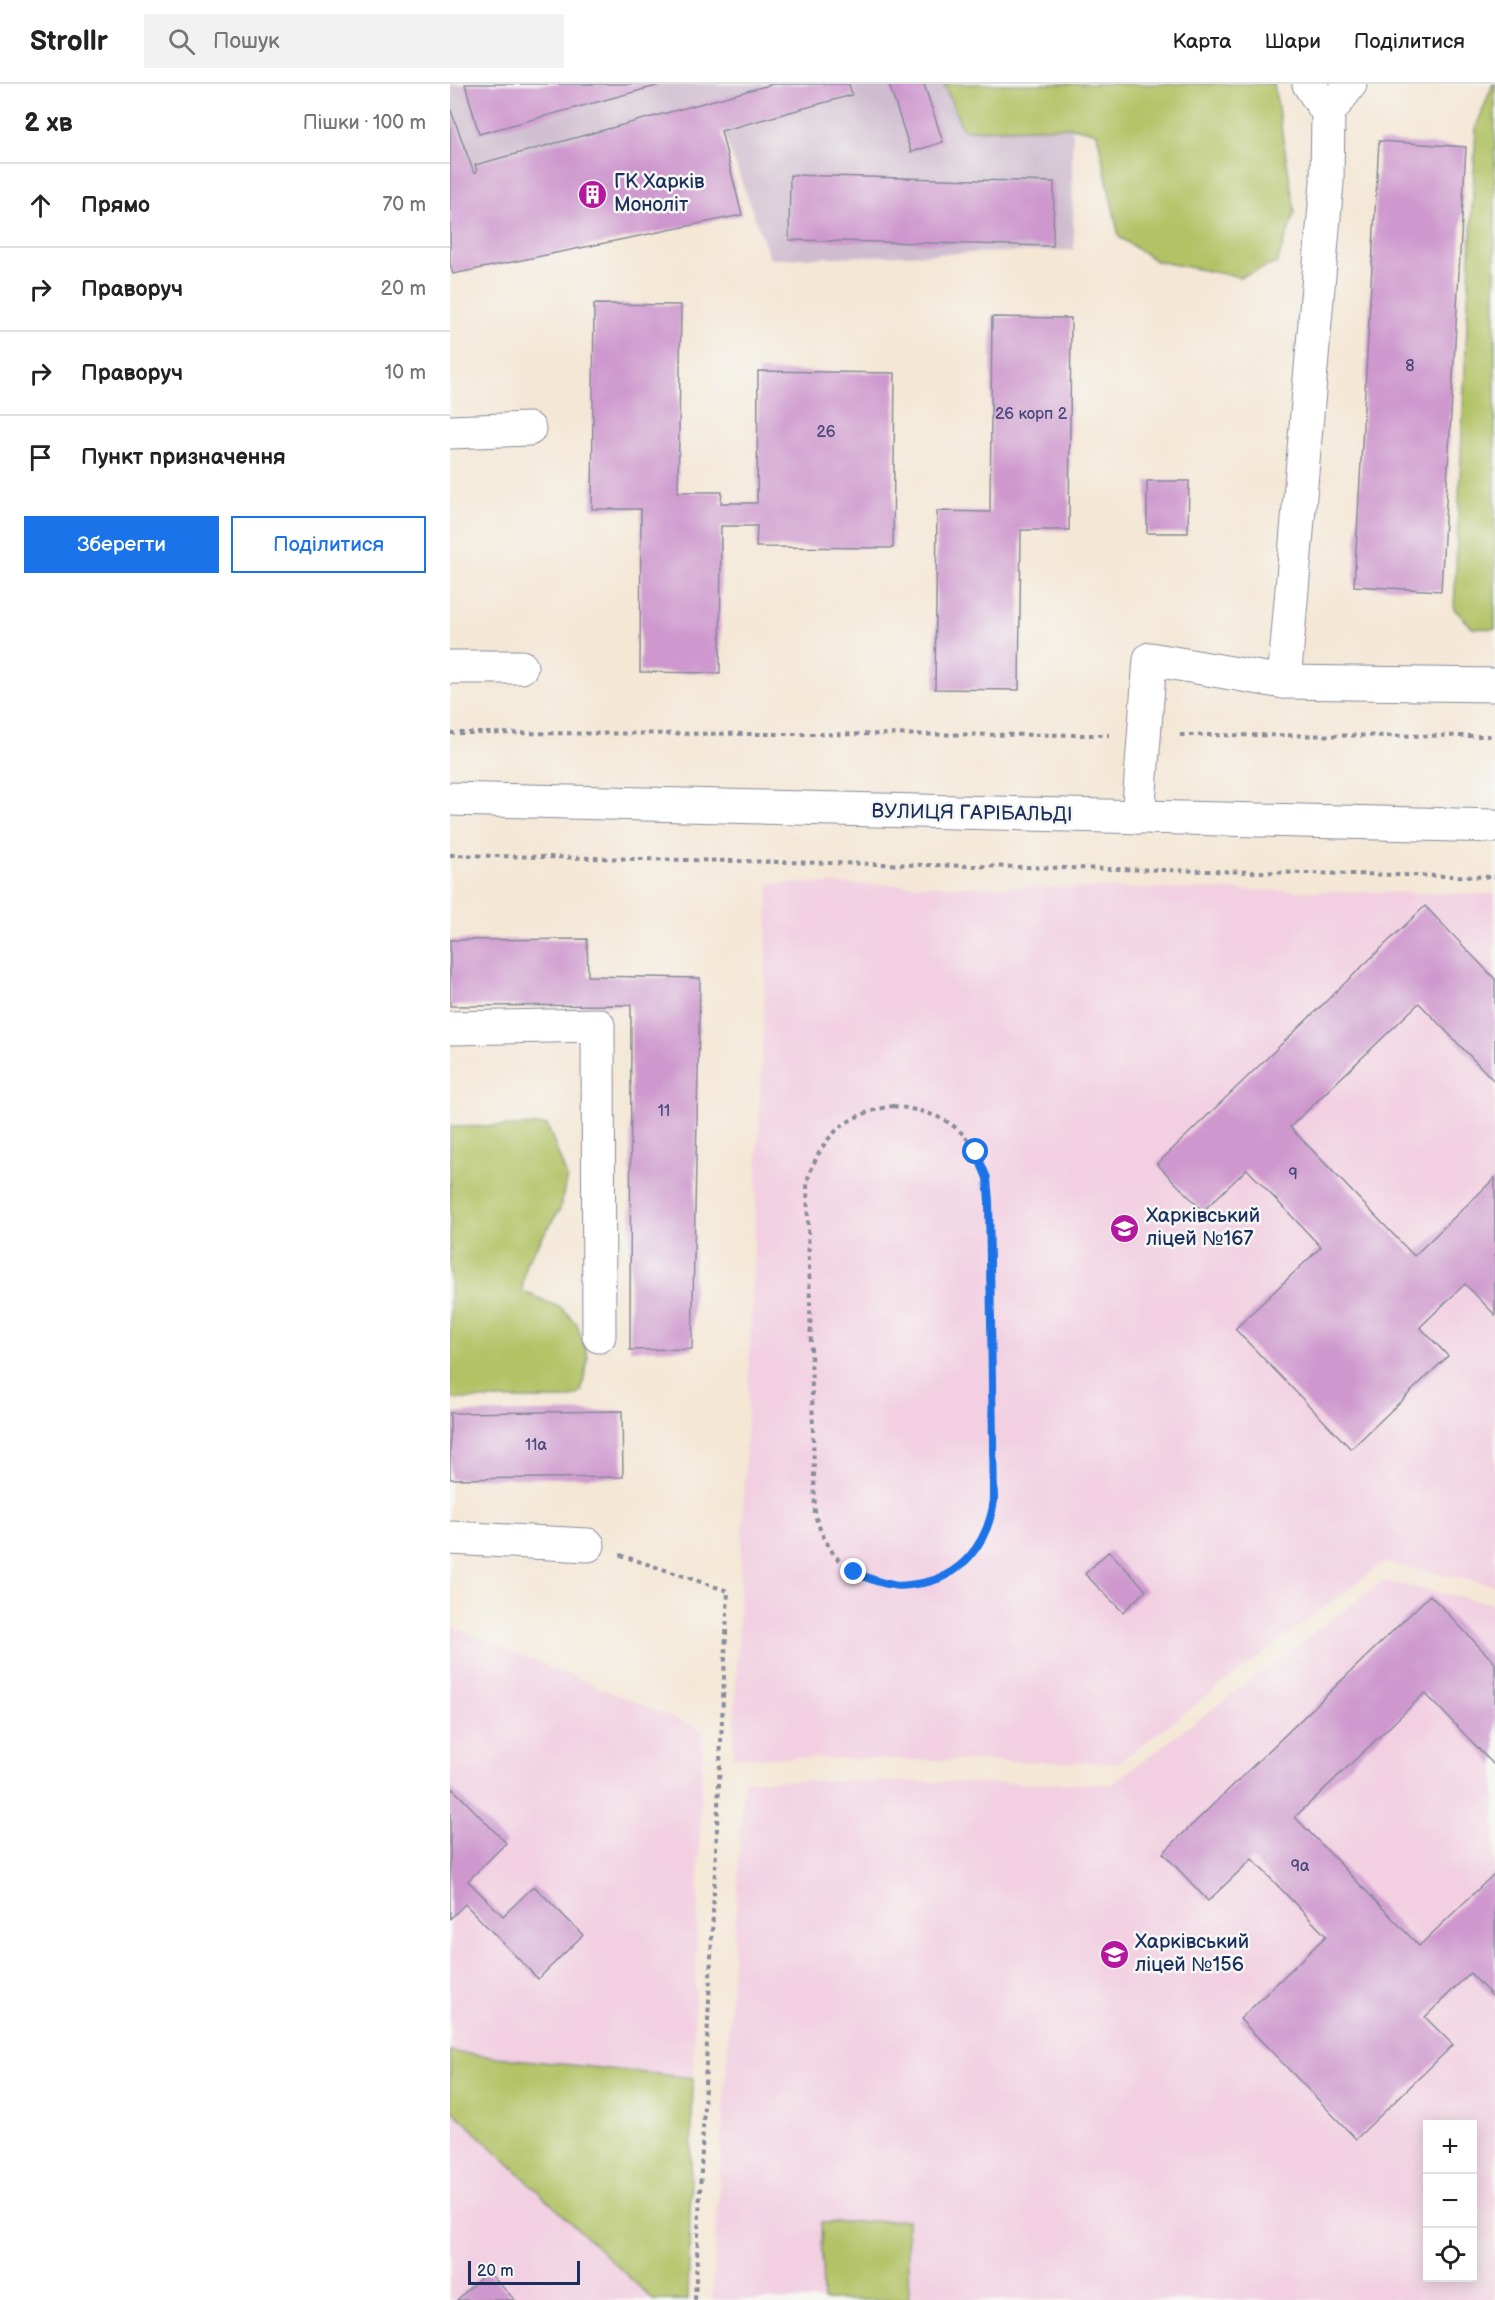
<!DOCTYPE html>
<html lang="uk">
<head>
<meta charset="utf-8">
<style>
  body { margin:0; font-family:"Balsamiq Sans",sans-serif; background:#f2f2f2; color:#222 }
  .controls { position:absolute; right:18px; bottom:18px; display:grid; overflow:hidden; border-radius:0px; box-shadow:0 3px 15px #0003 }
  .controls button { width:54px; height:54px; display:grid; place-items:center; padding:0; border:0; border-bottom:2px solid #e0e0e0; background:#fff; color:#222; font:30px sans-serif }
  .scale { position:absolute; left:18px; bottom:15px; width:112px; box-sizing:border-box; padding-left:6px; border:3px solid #1b2f5e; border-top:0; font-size:16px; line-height:21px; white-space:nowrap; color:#1b2f5e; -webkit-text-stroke:4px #f6f6f2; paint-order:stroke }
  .stop { position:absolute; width:18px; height:18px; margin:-14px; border:4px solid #1a73e8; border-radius:50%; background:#fff }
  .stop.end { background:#1a73e8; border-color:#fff; box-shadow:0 2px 6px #0008 }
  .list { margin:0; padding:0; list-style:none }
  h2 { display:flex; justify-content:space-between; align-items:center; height:78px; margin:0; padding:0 24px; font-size:26px }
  h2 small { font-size:20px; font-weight:400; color:#767676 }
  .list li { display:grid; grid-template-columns:39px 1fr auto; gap:18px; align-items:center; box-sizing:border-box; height:84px; padding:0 24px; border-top:2px solid #e0e0e0 }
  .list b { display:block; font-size:22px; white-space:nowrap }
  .list em { font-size:20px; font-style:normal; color:#767676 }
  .actions { display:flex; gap:12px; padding:18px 24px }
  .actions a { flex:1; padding:14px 0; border:2px solid #1a73e8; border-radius:0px; text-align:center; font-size:21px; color:#1a73e8 }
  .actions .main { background:#1a73e8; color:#fff }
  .icon { flex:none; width:33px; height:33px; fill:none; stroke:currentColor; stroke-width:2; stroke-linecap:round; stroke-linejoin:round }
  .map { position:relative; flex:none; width:1045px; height:2216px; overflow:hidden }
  header { display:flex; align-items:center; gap:36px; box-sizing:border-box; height:84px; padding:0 30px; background:#fff; border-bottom:2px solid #e0e0e0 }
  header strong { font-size:28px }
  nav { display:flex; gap:33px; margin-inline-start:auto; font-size:21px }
  .search { width:420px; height:54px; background:#f2f2f2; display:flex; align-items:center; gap:15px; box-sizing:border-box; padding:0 21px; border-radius:0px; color:#767676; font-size:22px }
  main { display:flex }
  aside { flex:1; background:#fff }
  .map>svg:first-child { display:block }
  .built { fill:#f2cfe1; fill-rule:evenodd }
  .industrial { fill:#cfbdcf }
  .green { fill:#b2c265; stroke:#667862; stroke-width:1.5 }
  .building { fill:#ce98ce }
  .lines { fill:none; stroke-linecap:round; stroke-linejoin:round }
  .minor-casing { stroke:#888b9a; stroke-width:35 }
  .path { stroke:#888b9a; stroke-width:4; stroke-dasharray:4.5 4.5; stroke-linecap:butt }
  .minor { stroke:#fff; stroke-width:33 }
  .route { stroke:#1a73e8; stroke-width:8 }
  .labels { text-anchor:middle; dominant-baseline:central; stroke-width:5; stroke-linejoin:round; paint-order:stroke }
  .number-label { font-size:16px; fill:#48497a }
  .poi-label { font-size:20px; fill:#1b2f5e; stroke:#f6f6f2; text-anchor:start }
  .street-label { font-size:20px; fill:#1b2f5e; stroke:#f6f6f2 }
</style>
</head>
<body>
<header>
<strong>Strollr</strong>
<div class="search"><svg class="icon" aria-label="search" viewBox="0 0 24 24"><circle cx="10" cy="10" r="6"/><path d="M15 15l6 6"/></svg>Пошук</div>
<nav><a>Карта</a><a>Шари</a><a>Поділитися</a></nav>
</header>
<main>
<aside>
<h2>2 хв<small>Пішки · 100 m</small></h2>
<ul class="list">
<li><svg class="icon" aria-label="ahead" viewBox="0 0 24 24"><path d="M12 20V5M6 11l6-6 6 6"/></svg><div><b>Прямо</b></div><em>70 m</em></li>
<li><svg class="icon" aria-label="right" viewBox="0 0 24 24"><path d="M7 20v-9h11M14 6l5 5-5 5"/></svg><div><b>Праворуч</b></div><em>20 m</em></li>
<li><svg class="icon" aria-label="right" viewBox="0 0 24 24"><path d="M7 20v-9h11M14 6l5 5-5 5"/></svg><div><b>Праворуч</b></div><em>10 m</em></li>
<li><svg class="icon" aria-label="arrive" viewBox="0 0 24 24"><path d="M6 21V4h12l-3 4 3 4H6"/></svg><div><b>Пункт призначення</b></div></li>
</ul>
<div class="actions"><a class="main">Зберегти</a><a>Поділитися</a></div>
</aside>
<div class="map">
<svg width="1045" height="2216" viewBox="0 0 1045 2216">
  <rect width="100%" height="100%" fill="#f6f6f2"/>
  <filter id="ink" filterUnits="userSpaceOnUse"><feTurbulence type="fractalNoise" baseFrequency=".0167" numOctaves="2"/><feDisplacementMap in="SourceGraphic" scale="12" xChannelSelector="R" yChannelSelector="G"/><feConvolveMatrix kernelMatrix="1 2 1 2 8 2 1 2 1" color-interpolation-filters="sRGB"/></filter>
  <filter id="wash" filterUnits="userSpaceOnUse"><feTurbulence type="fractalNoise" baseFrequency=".008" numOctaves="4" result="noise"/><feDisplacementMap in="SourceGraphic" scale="24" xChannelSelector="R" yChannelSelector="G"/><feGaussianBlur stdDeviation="1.35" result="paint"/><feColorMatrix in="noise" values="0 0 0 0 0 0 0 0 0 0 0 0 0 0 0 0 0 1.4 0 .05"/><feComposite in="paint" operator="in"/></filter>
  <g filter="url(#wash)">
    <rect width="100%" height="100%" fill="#f4e7d5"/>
    <g class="built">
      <polygon points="319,799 1045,810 1045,1501 933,1479 668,1679 283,1673"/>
      <path d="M933 1497 1045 1520V2216H262L294 1696 662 1700ZM978 2040H1022V2194H978Z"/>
      <polygon points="0,1542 253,1646 243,1994 0,1968"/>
      <polygon points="0,2024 203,2216 0,2216"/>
    </g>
    <polygon class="industrial" points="0,0 494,0 513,46 623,43 622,76 624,166 320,175 262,17 24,89 0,23"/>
    <g class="green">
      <polygon points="494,0 824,0 845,128 827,179 790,193 706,177 669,153 647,49 623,43 513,46"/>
      <polygon points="1043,0 1045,0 1045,545 1023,544 1004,525 1026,43"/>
      <polygon points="97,1041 117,1093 110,1125 76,1179 72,1207 111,1224 127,1240 138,1273 131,1309 118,1315 0,1315 0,1043"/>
      <polygon points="0,1968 243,1994 238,2216 203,2216 0,2024"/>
      <polygon points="457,2136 459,2216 373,2216 371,2139"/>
    </g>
    <g id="blocks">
      <g class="building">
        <polygon points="15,0 210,0 210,1 29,50"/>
        <polygon points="323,0 399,0 402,11 271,47 292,131 3,190 0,180 0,24 24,89 27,88 25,81"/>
        <polygon points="439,0 474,0 493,58 461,68"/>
        <polygon points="929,57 1016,63 991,507 904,502"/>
        <polygon points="340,91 604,98 603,162 339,156"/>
        <polygon points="144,220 231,221 228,408 272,408 271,419 307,419 308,287 445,289 443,464 306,463 307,442 271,442 270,589 190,588 191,425 142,425"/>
        <polygon points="542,233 621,234 619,446 571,446 569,606 485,605 487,427 540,428"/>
        <polygon points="697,397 739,397 738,449 697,449"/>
        <polygon points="975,822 1045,895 1045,998 969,919 840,1043 964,1172 1045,1094 1045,1231 1015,1200 970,1243 998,1272 901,1365 785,1245 871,1163 797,1085 753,1127 707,1080"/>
        <polygon points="137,855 138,892 250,894 242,1265 180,1266 181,921 0,922 0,856"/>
        <polygon points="172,1327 173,1393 0,1395 0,1329"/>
        <polygon points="659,1467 696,1506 673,1528 635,1490"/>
        <polygon points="980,1511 1045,1579 1045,1682 975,1609 845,1733 969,1862 1045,1789 1045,1915 1020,1889 975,1933 1003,1961 906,2055 790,1935 876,1852 802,1775 758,1817 713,1769"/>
        <polygon points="3,1705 56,1759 18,1797 53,1832 84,1802 133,1851 88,1895 15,1820 0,1835 0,1709"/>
        <polygon points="37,2187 65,2216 7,2216"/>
      </g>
    </g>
  </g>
  <g filter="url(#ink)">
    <use href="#blocks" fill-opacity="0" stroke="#888b9a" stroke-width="1.5"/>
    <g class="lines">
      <defs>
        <g id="minor">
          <polyline points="878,29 900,0"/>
          <polyline points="0,348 79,345"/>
          <polyline points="0,583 71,583"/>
          <polyline points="834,598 1045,601"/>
          <polyline points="0,715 1045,742"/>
          <polyline points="688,733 700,575 834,598 877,98 878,29 859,0"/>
          <polyline points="0,944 148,941 149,1252"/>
          <polyline points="0,1454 138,1461"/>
        </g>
      </defs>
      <use href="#minor" class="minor-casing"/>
      <g class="path">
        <polyline points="0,649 659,651"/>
        <polyline points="730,651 1045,652"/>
        <polyline points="0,771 1045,793"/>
        <path d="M443 1022C494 1029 520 1043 537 1094L544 1416C541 1440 532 1460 515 1478 481 1513 412 1508 383 1469 375 1457 369 1444 365 1431L357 1098C371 1052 395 1030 443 1022Z"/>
        <polyline points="170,1471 278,1507 245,2216"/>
      </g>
      <use href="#minor" class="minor"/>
    </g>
  </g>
  <g class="lines" filter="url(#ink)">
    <path class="route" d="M404 1488C417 1494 429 1499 443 1501 450 1503 458 1501 466 1500 511 1495 538 1459 544 1416L539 1117 537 1094 526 1068"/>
  </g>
  <defs>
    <symbol id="building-disc" viewBox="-11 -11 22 22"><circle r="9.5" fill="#b5179e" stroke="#f6f6f2"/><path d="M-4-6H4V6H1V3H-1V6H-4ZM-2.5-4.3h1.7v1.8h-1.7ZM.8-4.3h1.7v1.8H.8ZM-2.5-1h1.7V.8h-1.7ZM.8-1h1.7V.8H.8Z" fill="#fff"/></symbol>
    <symbol id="school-disc" viewBox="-11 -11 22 22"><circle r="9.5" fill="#b5179e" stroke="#f6f6f2"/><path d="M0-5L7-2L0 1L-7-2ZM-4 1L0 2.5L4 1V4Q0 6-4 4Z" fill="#fff"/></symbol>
  </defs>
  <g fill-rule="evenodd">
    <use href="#building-disc" x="126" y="94" width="33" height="33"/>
    <use href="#school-disc" x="658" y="1128" width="33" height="33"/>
    <use href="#school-disc" x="648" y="1854" width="33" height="33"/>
  </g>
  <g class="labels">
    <g class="number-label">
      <text x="960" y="282">8</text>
      <text x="581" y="330">26 корп 2</text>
      <text x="376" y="348">26</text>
      <text x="214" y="1027">11</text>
      <text x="843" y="1090">9</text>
      <text x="86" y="1361">11а</text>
      <text x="850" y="1782">9а</text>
    </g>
    <g class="poi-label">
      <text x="164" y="98">ГК Харків<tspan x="164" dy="23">Моноліт</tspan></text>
      <text x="696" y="1132">Харківський<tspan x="696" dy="23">ліцей №167</tspan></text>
      <text x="685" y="1858">Харківський<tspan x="685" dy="23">ліцей №156</tspan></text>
    </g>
    <g class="street-label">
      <text transform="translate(522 729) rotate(1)">ВУЛИЦЯ ГАРІБАЛЬДІ</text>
    </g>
  </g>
</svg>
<div class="controls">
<button>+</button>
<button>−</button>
<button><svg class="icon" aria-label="locate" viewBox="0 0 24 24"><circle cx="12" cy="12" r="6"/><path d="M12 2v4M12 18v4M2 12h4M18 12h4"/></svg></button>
</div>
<div class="scale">20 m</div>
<div class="stop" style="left:526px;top:1068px"></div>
<div class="stop end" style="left:404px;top:1488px"></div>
</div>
</main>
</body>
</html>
